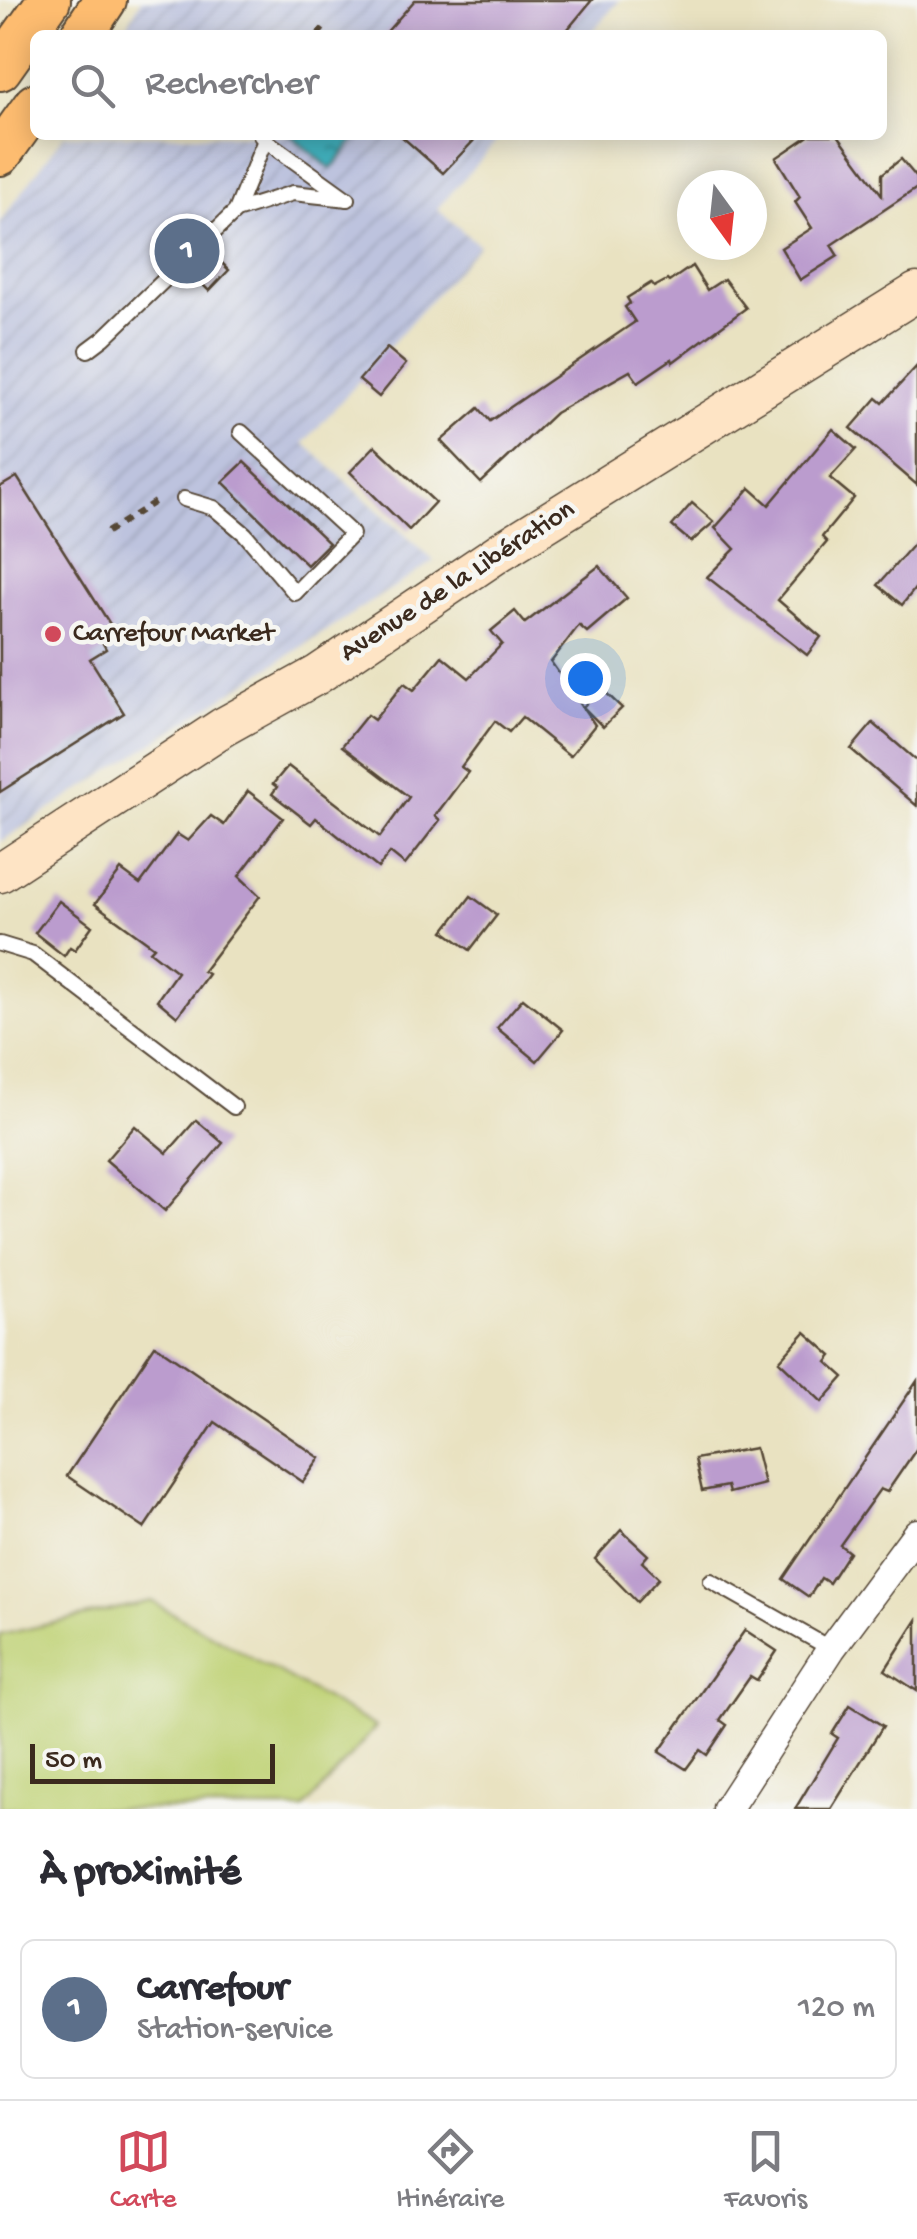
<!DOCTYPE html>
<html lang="fr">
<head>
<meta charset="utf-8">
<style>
  body { margin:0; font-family:"Gochi Hand",sans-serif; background:#f2f2f3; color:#2b2b33 }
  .compass { position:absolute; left:677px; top:170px; width:90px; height:90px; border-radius:50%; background:#fff; box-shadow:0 5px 25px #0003; rotate:165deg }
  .scale { position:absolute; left:30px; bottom:25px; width:245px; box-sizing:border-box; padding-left:10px; border:5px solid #3b2a1e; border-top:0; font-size:28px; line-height:35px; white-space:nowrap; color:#3b2a1e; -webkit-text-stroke:8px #f6f6f2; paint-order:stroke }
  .you { position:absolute; left:585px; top:678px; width:35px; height:35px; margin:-25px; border:8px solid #fff; border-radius:50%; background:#1a73e8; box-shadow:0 0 0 15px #1a73e833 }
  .badge { display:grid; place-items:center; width:65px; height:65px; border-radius:50%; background:#d1495b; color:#fff; font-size:32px; font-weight:700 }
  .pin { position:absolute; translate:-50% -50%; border:5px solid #fff; box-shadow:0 2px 10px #0006 }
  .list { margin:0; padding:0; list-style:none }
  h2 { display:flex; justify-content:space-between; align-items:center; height:130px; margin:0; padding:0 40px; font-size:42px }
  h2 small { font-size:32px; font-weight:400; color:#7c7c81 }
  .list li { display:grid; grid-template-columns:65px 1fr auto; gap:30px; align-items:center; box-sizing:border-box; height:140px; margin:0 20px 20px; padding:0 20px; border:2px solid #e1e1e2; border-radius:15px }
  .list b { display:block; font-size:38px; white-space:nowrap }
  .list p { margin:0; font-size:32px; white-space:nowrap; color:#7c7c81 }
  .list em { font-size:32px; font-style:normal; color:#7c7c81 }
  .icon { flex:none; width:55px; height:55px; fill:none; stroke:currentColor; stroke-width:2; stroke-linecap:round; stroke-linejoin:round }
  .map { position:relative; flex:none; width:917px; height:1809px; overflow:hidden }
  .search { position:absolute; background:#fff; box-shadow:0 5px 25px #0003; left:30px; right:30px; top:30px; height:110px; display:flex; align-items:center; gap:25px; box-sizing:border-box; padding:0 35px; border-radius:15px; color:#7c7c81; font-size:38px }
  .sheet { height:290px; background:#fff }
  nav { display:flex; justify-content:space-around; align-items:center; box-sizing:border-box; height:140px; border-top:2px solid #e1e1e2; background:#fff; font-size:28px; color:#7c7c81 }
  nav a { display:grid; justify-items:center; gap:5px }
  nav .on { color:#d1495b }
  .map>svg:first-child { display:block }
  .industrial { fill:url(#industrial-furrows) }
  .green { fill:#bfd275; stroke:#7d7e4a; stroke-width:2.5 }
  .water { fill:url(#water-ripples); stroke:#3d6c6c; stroke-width:2.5 }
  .building { fill:#bb9cce }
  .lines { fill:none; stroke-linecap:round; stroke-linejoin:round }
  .lane-casing { stroke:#554636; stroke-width:18 }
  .street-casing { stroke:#554636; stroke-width:31 }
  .secondary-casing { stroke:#554636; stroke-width:41 }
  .primary-casing { stroke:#554636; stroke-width:46 }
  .path { stroke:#554636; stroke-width:6; stroke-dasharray:8 8; stroke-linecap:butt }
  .lane { stroke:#fff; stroke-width:14 }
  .street { stroke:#fff; stroke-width:28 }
  .secondary { stroke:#fee4c5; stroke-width:38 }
  .primary { stroke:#fdbc6f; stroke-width:42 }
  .poi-dot { fill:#d1495b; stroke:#f6f6f2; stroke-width:4 }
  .labels { text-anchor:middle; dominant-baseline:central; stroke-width:9; stroke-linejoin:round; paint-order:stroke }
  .street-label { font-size:28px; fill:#3b2a1e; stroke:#f6f6f2 }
  .poi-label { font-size:28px; fill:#3b2a1e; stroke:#f6f6f2; text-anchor:start }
</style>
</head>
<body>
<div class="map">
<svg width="917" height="1809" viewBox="0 0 917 1809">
  <defs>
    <pattern id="industrial-furrows" width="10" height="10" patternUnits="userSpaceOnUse" patternTransform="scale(2.5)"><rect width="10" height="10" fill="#bdc3de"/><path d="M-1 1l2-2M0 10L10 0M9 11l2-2" fill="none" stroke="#a3a8be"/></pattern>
    <pattern id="water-ripples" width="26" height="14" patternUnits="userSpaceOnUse" patternTransform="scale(2.5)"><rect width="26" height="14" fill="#3fafbb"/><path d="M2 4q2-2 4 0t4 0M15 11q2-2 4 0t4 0" fill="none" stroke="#368f97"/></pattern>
  </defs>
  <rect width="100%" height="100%" fill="#f6f6f2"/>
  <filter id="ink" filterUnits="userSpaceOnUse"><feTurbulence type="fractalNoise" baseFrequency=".01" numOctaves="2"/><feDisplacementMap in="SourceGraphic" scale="20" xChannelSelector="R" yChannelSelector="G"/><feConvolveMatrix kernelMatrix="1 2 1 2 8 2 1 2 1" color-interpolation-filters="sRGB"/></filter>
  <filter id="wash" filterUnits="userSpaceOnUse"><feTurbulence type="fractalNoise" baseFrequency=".0048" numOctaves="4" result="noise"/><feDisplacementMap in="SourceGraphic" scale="40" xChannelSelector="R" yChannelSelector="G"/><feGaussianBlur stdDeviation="2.25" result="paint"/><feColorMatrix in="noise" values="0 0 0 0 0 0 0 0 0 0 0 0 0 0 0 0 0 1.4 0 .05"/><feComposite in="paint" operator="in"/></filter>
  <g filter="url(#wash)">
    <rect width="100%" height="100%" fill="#e9e2c1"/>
    <g class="industrial">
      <polygon points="141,0 620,0 589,35 122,35"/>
      <polygon points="64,135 502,135 437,209 479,245 304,443 434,561 0,842 0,222"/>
    </g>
    <polygon class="green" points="151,1601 376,1727 304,1809 0,1809 0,1635"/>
    <polygon class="water" points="290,135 349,135 355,139 331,169"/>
    <g id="blocks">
      <g class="building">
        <polygon points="415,0 592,0 563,35 384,35"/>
        <polygon points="400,135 479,135 443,173"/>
        <polygon points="810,135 838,135 882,195 882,174 901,159 917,178 917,188 831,245 838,256 800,280 781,248 812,228 795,202 800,197 776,158"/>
        <polygon points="177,220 194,236 173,257 157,241"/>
        <polygon points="210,251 229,270 209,291 189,271"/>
        <polygon points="692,266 707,290 724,279 746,308 673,362 672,359 638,382 630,371 555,413 481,483 441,441 479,408 490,421 635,322 625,307 630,303 627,298 651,283 654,287 667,280 669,282"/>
        <polygon points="387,348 406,364 379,397 359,380"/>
        <polygon points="917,366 917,485 851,428 877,398 883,403"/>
        <polygon points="833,429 856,449 830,478 854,498 822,537 827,542 778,600 821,637 807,655 707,577 735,549 715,528 750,488 769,505"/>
        <polygon points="375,446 435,502 409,530 350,472"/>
        <polygon points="244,462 329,543 307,565 223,482"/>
        <polygon points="17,477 113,629 100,638 106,649 90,659 124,713 0,792 0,487"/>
        <polygon points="692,503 714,522 691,542 672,526"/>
        <polygon points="917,540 917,586 902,605 878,585"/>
        <polygon points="599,566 627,598 587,632 579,625 551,662 595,725 570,756 522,717 509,732 495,721 461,767 468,772 435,816 440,820 405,865 390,853 378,868 316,818 311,824 272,794 277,787 273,784 288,766 380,837 409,797 342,746 367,715 374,720 404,683 414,690 442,656 469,678 502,644 491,631 515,611 525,623"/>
        <polygon points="601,688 622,708 603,727 583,707"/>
        <polygon points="873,723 917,761 917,806 851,749"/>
        <polygon points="248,791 283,818 239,876 260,896 203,971 208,974 177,1017 157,1000 177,972 150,951 154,947 95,904 121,870 140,884 177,834 188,841 211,816 224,825"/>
        <polygon points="471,896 497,915 470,950 444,931"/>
        <polygon points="59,901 92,926 75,950 70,947 64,956 35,933"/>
        <polygon points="523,998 563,1030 537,1061 497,1028"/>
        <polygon points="196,1120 223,1143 165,1211 106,1160 135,1126 167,1153"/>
        <polygon points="805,1332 832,1356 827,1362 844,1377 822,1402 779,1361"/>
        <polygon points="155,1345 320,1458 303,1482 215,1422 144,1528 67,1476"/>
        <polygon points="917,1381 917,1448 887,1492 880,1489 840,1545 849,1552 829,1583 821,1578 809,1597 783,1579"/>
        <polygon points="755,1448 764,1484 729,1493 727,1486 702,1491 695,1459"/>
        <polygon points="621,1530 648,1555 642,1562 659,1578 637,1602 595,1559"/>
        <polygon points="917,1620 917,1691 885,1670"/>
        <polygon points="745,1630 777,1651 757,1681 750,1677 720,1720 727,1725 707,1755 700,1750 686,1769 659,1752"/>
        <polygon points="850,1705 883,1726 831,1809 795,1809 838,1738 832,1734"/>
      </g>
    </g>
  </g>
  <g filter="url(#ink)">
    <use href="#blocks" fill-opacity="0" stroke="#554636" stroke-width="2.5"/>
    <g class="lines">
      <defs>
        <g id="lane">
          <polyline points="265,140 347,199"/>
          <polyline points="236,211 265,140 261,136"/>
          <polyline points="88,350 104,338 236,211 293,193 348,199"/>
          <polyline points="184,499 214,508 245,534 295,593 352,534 241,432"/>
          <polyline points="0,944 33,954 234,1107"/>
          <polyline points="711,1581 831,1649"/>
        </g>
        <polyline id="street" points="727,1809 831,1649 917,1533"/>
        <polyline id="secondary" points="0,873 223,727 317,675 501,551 917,292"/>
        <g id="primary">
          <polyline points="82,35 105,0"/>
          <polyline points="0,69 49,0"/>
          <polyline points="0,154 35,105"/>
        </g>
      </defs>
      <use href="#lane" class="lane-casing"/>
      <use href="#street" class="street-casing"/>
      <use href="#secondary" class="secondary-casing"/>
      <use href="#primary" class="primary-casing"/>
      <g class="path">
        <polyline points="318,35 324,27"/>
        <polyline points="107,532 161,498"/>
      </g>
      <use href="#lane" class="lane"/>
      <use href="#street" class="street"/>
      <use href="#secondary" class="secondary"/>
      <use href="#primary" class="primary"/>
    </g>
  </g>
  <circle class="poi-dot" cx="53" cy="634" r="10"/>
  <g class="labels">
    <g class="street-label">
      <text transform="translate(458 582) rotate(-33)">Avenue de la Libération</text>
    </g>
    <g class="poi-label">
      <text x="73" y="634">Carrefour Market</text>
    </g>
  </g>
</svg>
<svg class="compass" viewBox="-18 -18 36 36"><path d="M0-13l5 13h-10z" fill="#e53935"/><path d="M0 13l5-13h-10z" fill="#7c7c81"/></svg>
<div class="scale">50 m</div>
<div class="you"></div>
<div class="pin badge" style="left:187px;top:251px;background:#5c6f8a">1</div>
<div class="search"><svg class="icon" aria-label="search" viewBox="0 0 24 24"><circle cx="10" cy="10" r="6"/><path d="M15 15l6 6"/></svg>Rechercher</div>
</div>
<section class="sheet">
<h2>À proximité<small></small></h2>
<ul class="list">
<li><span class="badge" style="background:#5c6f8a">1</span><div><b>Carrefour</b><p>Station-service</p></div><em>120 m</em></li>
</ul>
</section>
<nav>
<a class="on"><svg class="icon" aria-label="map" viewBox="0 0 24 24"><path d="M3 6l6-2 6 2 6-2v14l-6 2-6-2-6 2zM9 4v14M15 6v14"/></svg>Carte</a>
<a><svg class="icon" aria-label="directions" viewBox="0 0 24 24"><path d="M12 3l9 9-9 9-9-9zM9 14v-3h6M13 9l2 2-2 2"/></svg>Itinéraire</a>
<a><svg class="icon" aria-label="saved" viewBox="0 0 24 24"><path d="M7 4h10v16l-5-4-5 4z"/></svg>Favoris</a>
</nav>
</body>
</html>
